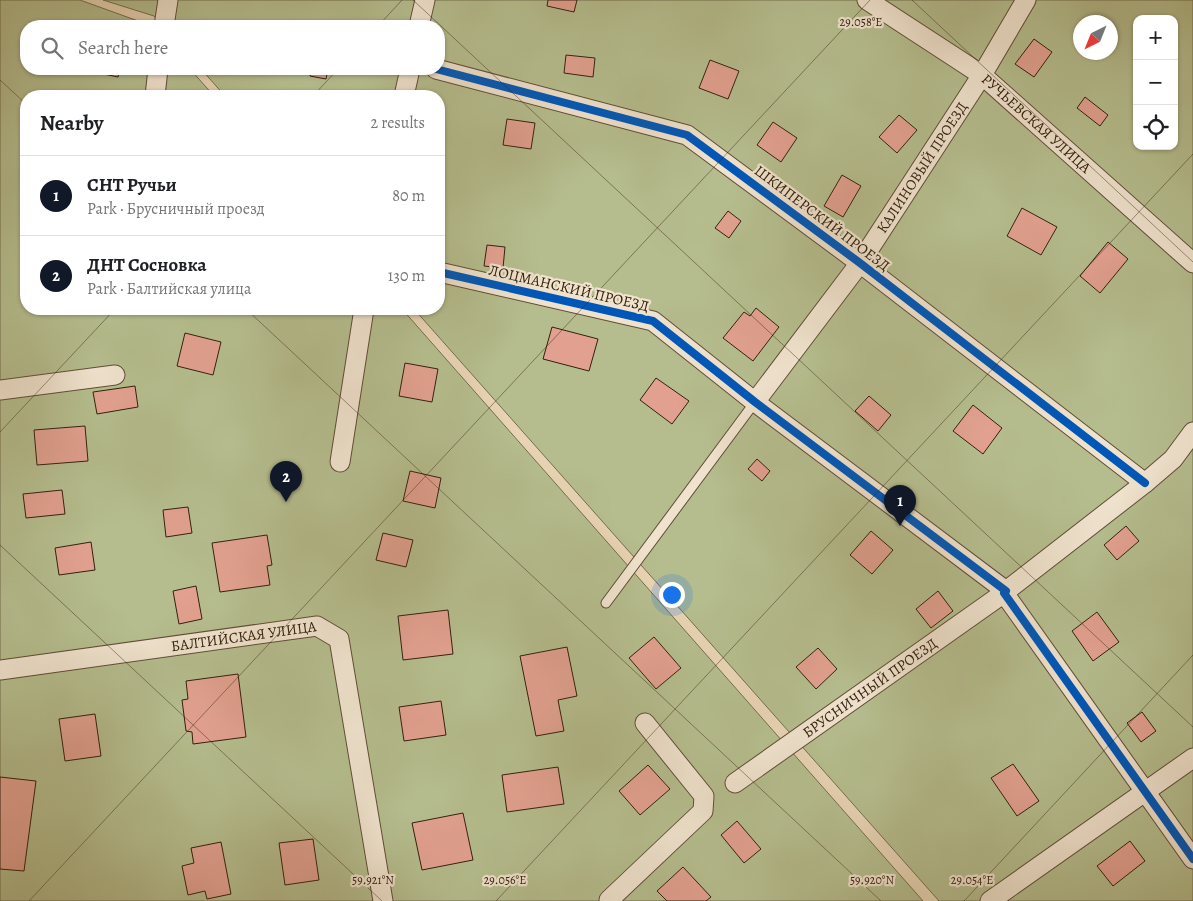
<!DOCTYPE html>
<html lang="en">
<head>
<meta charset="utf-8">
<style>
  body { margin:0; font-family:Alegreya,serif; background:#f2f2f2; color:#202124 }
  .controls { position:absolute; right:15px; top:15px; display:grid; overflow:hidden; border-radius:10px; box-shadow:0 1px 4px #0004 }
  .controls button { width:45px; height:45px; display:grid; place-items:center; padding:0; border:0; border-bottom:1px solid #e0e0e0; background:#fff; color:#202124; font:25px sans-serif }
  .compass { position:absolute; left:1073px; top:15px; width:45px; height:45px; border-radius:50%; background:#fff; box-shadow:0 1px 4px #0004; rotate:223deg }
  .you { position:absolute; left:671px; top:594px; width:18px; height:18px; margin:-12px; border:4px solid #fff; border-radius:50%; background:#1a73e8; box-shadow:0 0 0 8px #1a73e833 }
  .badge { display:grid; place-items:center; width:32px; height:32px; border-radius:50%; background:#111827; color:#fff; font-size:16px; font-weight:700 }
  .pin { position:absolute; translate:-50% -41px; filter:drop-shadow(0 1px 2px #0008) }
  .pin::after { content:''; position:absolute; top:26px; width:18px; height:15px; background:inherit; clip-path:polygon(0 0,100% 0,50% 100%) }
  .list { margin:0; padding:0; list-style:none }
  h2 { display:flex; justify-content:space-between; align-items:center; height:65px; margin:0; padding:0 20px; font-size:21px }
  h2 small { font-size:16px; font-weight:400; color:#757577 }
  .list li { display:grid; grid-template-columns:32px 1fr auto; gap:15px; align-items:center; box-sizing:border-box; height:80px; padding:0 20px; border-top:1px solid #e0e0e0 }
  .list b { display:block; font-size:19px; white-space:nowrap }
  .list p { margin:0; font-size:16px; white-space:nowrap; color:#757577 }
  .list em { font-size:16px; font-style:normal; color:#757577 }
  .icon { flex:none; width:28px; height:28px; fill:none; stroke:currentColor; stroke-width:2; stroke-linecap:round; stroke-linejoin:round }
  .map { position:relative; flex:none; width:1193px; height:901px; overflow:hidden }
  .search { position:absolute; background:#fff; box-shadow:0 1px 4px #0004; left:20px; top:20px; width:425px; height:55px; display:flex; align-items:center; gap:12px; box-sizing:border-box; padding:0 18px; border-radius:20px; color:#757577; font-size:19px }
  .panel { position:absolute; background:#fff; box-shadow:0 1px 4px #0004; left:20px; top:90px; width:425px; height:225px; border-radius:20px }
  .map>svg:first-child { display:block }
  .green { fill:#b5bd8e; stroke:#746e4e; fill-rule:evenodd }
  .building { fill:#e2a190; stroke:#33200d }
  .lines { fill:none; stroke-linecap:round; stroke-linejoin:round }
  .service-casing { stroke:#604d37; stroke-width:11 }
  .minor-casing { stroke:#604d37; stroke-width:21 }
  .service { stroke:#f0e3ce; stroke-width:9 }
  .minor { stroke:#f0e3ce; stroke-width:19 }
  .cycleway-casing { stroke:#f0e3ce; stroke-width:11 }
  .cycleway { stroke:#0057b8; stroke-width:8 }
  .ticks { fill:none; stroke:#33200d; stroke-width:1; stroke-opacity:0.45 }
  .labels { text-anchor:middle; dominant-baseline:central; stroke-width:4.5; stroke-linejoin:round; paint-order:stroke }
  .street-label { font-size:15px; fill:#33200d; stroke:#f0e3ce }
  .ticks-label { font-size:12px; text-anchor:middle; fill:#33200d; stroke:#f0e3ce; stroke-width:4.5; stroke-linejoin:round; paint-order:stroke }
</style>
</head>
<body>
<div class="map">
<svg width="1193" height="901" viewBox="0 0 1193 901">
  <rect width="100%" height="100%" fill="#e8d4b4"/>
  <filter id="stains"><feTurbulence type="fractalNoise" baseFrequency=".004" numOctaves="4"/><feColorMatrix values="0 0 0 0 .2 0 0 0 0 .09 0 0 0 0 .02 0 0 0 .5 -.17"/></filter>
  <radialGradient id="worn" r=".72"><stop offset=".6" stop-color="#630" stop-opacity="0"/><stop offset="1" stop-color="#630" stop-opacity=".3"/></radialGradient>
  <g class="green">
    <polygon points="0,0 80,0 152,26 26,26 26,69 190,69 214,96 26,96 26,309 402,309 923,901 0,901"/>
    <path d="M103 0H1193V901H939L414 309H439V96H225L201 69H439V26H163L154 16ZM1137 19H1174V146H1137ZM1080 22H1110V52H1080Z"/>
  </g>
  <g class="building">
    <polygon points="548,0 577,0 574,12 547,6"/>
    <polygon points="1034,39 1052,52 1034,77 1015,64"/>
    <polygon points="566,55 595,58 593,77 564,73"/>
    <polygon points="710,60 739,71 728,99 699,88"/>
    <polygon points="80,69 120,69 118,77"/>
    <polygon points="312,69 328,69 326,79 310,76"/>
    <polygon points="1085,97 1108,115 1100,126 1077,108"/>
    <polygon points="899,115 917,130 897,153 879,137"/>
    <polygon points="507,119 535,123 531,149 503,145"/>
    <polygon points="773,122 797,138 781,162 757,145"/>
    <polygon points="842,175 861,186 843,217 824,206"/>
    <polygon points="1022,208 1057,227 1041,255 1007,236"/>
    <polygon points="728,211 741,221 729,238 715,228"/>
    <polygon points="1108,242 1128,259 1100,293 1080,276"/>
    <polygon points="487,245 505,247 503,268 484,266"/>
    <polygon points="756,308 779,327 753,361 723,338 744,312 750,316"/>
    <polygon points="552,327 598,339 589,371 543,359"/>
    <polygon points="185,333 221,342 213,375 177,366"/>
    <polygon points="405,363 438,369 432,402 399,396"/>
    <polygon points="656,378 689,401 672,424 640,400"/>
    <polygon points="135,386 138,407 97,414 93,392"/>
    <polygon points="869,396 891,415 878,431 855,411"/>
    <polygon points="973,405 1002,428 983,454 953,431"/>
    <polygon points="85,426 88,461 37,465 34,430"/>
    <polygon points="757,459 770,471 762,481 748,469"/>
    <polygon points="410,471 441,478 435,508 403,501"/>
    <polygon points="62,490 65,514 26,518 23,494"/>
    <polygon points="188,507 192,533 166,537 163,510"/>
    <polygon points="1126,526 1139,541 1117,560 1104,545"/>
    <polygon points="871,531 893,550 872,574 850,555"/>
    <polygon points="383,533 413,540 406,567 376,560"/>
    <polygon points="267,535 272,565 267,566 270,585 220,592 212,543"/>
    <polygon points="91,542 95,570 59,575 55,548"/>
    <polygon points="196,586 202,619 179,624 173,591"/>
    <polygon points="938,591 953,611 931,628 916,609"/>
    <polygon points="448,610 453,654 403,660 398,616"/>
    <polygon points="1097,612 1119,642 1093,661 1072,631"/>
    <polygon points="654,637 681,668 656,689 629,658"/>
    <polygon points="567,647 577,696 558,700 564,731 536,736 520,656"/>
    <polygon points="818,648 837,669 816,689 796,667"/>
    <polygon points="238,674 246,737 193,744 192,732 186,731 182,700 188,699 186,681"/>
    <polygon points="441,701 446,735 404,741 399,707"/>
    <polygon points="1142,712 1156,731 1141,742 1127,723"/>
    <polygon points="95,714 101,756 65,761 59,719"/>
    <polygon points="1013,764 1039,801 1017,816 991,778"/>
    <polygon points="648,765 670,789 640,815 619,791"/>
    <polygon points="558,767 564,804 507,812 502,775"/>
    <polygon points="0,777 36,781 24,871 0,869"/>
    <polygon points="463,813 473,860 422,870 412,823"/>
    <polygon points="737,821 761,849 744,863 721,835"/>
    <polygon points="313,839 319,880 285,885 279,843"/>
    <polygon points="1130,841 1145,861 1113,886 1097,866"/>
    <polygon points="221,842 231,894 207,899 205,891 188,895 182,866 194,863 191,848"/>
    <polygon points="683,867 711,897 706,901 667,901 657,891"/>
  </g>
  <g class="lines">
    <defs>
      <polyline id="service" points="606,603 755,402"/>
      <g id="minor">
        <path id="s1" d="M867 0 982 75 1193 263"/>
        <polyline points="164,26 168,0"/>
        <polyline points="419,26 425,0"/>
        <polyline points="436,69 687,135 860,263 1145,483"/>
        <polyline points="155,96 158,69"/>
        <polyline points="404,96 410,69"/>
        <polyline points="439,272 653,321 755,402 1006,591 1004,593 1193,859"/>
        <polyline points="0,390 115,375"/>
        <path id="s2" d="M755 402 860 263 982 75 1026 0"/>
        <polyline points="340,462 364,309"/>
        <polyline points="1006,591 1145,483 1173,459 1193,432"/>
        <path id="s3" d="M0 670 317 626 339 639 383 901"/>
        <path id="s4" d="M735 783 1004 593"/>
        <polyline points="609,900 703,811 704,796 645,723"/>
        <polyline points="990,901 1193,758"/>
      </g>
    </defs>
    <use href="#service" class="service-casing"/>
    <use href="#minor" class="minor-casing"/>
    <use href="#service" class="service"/>
    <use href="#minor" class="minor"/>
    <defs>
      <g id="cycleway">
        <polyline points="436,69 687,135 860,263 1145,483"/>
        <polyline points="439,272 653,321 755,402 1006,591 1004,593 1193,859"/>
      </g>
    </defs>
    <use href="#cycleway" class="cycleway-casing"/>
    <use href="#cycleway" class="cycleway"/>
  </g>
  <path class="ticks" d="M413 0 1193 727M912 0 1193 262M378 26 402 0M0 80 26 104M313 96 338 69M246 309 881 901M0 432 115 309M0 545 382 901M29 901 870 0M496 901 1193 154M964 901 1193 655"/>
  <g class="labels">
    <g class="street-label">
      <text stroke="none"><textPath href="#s1" startOffset="210">РУЧЬЕВСКАЯ УЛИЦА</textPath></text>
      <text stroke="none"><textPath href="#s2" startOffset="288">КАЛИНОВЫЙ ПРОЕЗД</textPath></text>
      <text transform="translate(822 218) rotate(37)">ШКИПЕРСКИЙ ПРОЕЗД</text>
      <text transform="translate(569 288) rotate(13)">ЛОЦМАНСКИЙ ПРОЕЗД</text>
      <text stroke="none"><textPath href="#s3" startOffset="246">БАЛТИЙСКАЯ УЛИЦА</textPath></text>
      <text stroke="none"><textPath href="#s4" startOffset="165">БРУСНИЧНЫЙ ПРОЕЗД</textPath></text>
    </g>
  </g>
  <g class="ticks-label">
    <text x="861" y="26">29.058°E</text>
    <text x="505" y="884">29.056°E</text>
    <text x="972" y="884">29.054°E</text>
    <text x="373" y="884">59.921°N</text>
    <text x="872" y="884">59.920°N</text>
  </g>
  <rect width="100%" height="100%" filter="url(#stains)"/>
  <rect width="100%" height="100%" fill="url(#worn)"/>
</svg>
<div class="controls">
<button>+</button>
<button>−</button>
<button><svg class="icon" aria-label="locate" viewBox="0 0 24 24"><circle cx="12" cy="12" r="6"/><path d="M12 2v4M12 18v4M2 12h4M18 12h4"/></svg></button>
</div>
<svg class="compass" viewBox="-18 -18 36 36"><path d="M0-13l5 13h-10z" fill="#e53935"/><path d="M0 13l5-13h-10z" fill="#757577"/></svg>
<div class="you"></div>
<div class="pin badge" style="left:900px;top:526px">1</div>
<div class="pin badge" style="left:286px;top:502px">2</div>
<div class="search"><svg class="icon" aria-label="search" viewBox="0 0 24 24"><circle cx="10" cy="10" r="6"/><path d="M15 15l6 6"/></svg>Search here</div>
<section class="panel">
<h2>Nearby<small>2 results</small></h2>
<ul class="list">
<li><span class="badge">1</span><div><b>СНТ Ручьи</b><p>Park · Брусничный проезд</p></div><em>80 m</em></li>
<li><span class="badge">2</span><div><b>ДНТ Сосновка</b><p>Park · Балтийская улица</p></div><em>130 m</em></li>
</ul>
</section>
</div>
</body>
</html>
